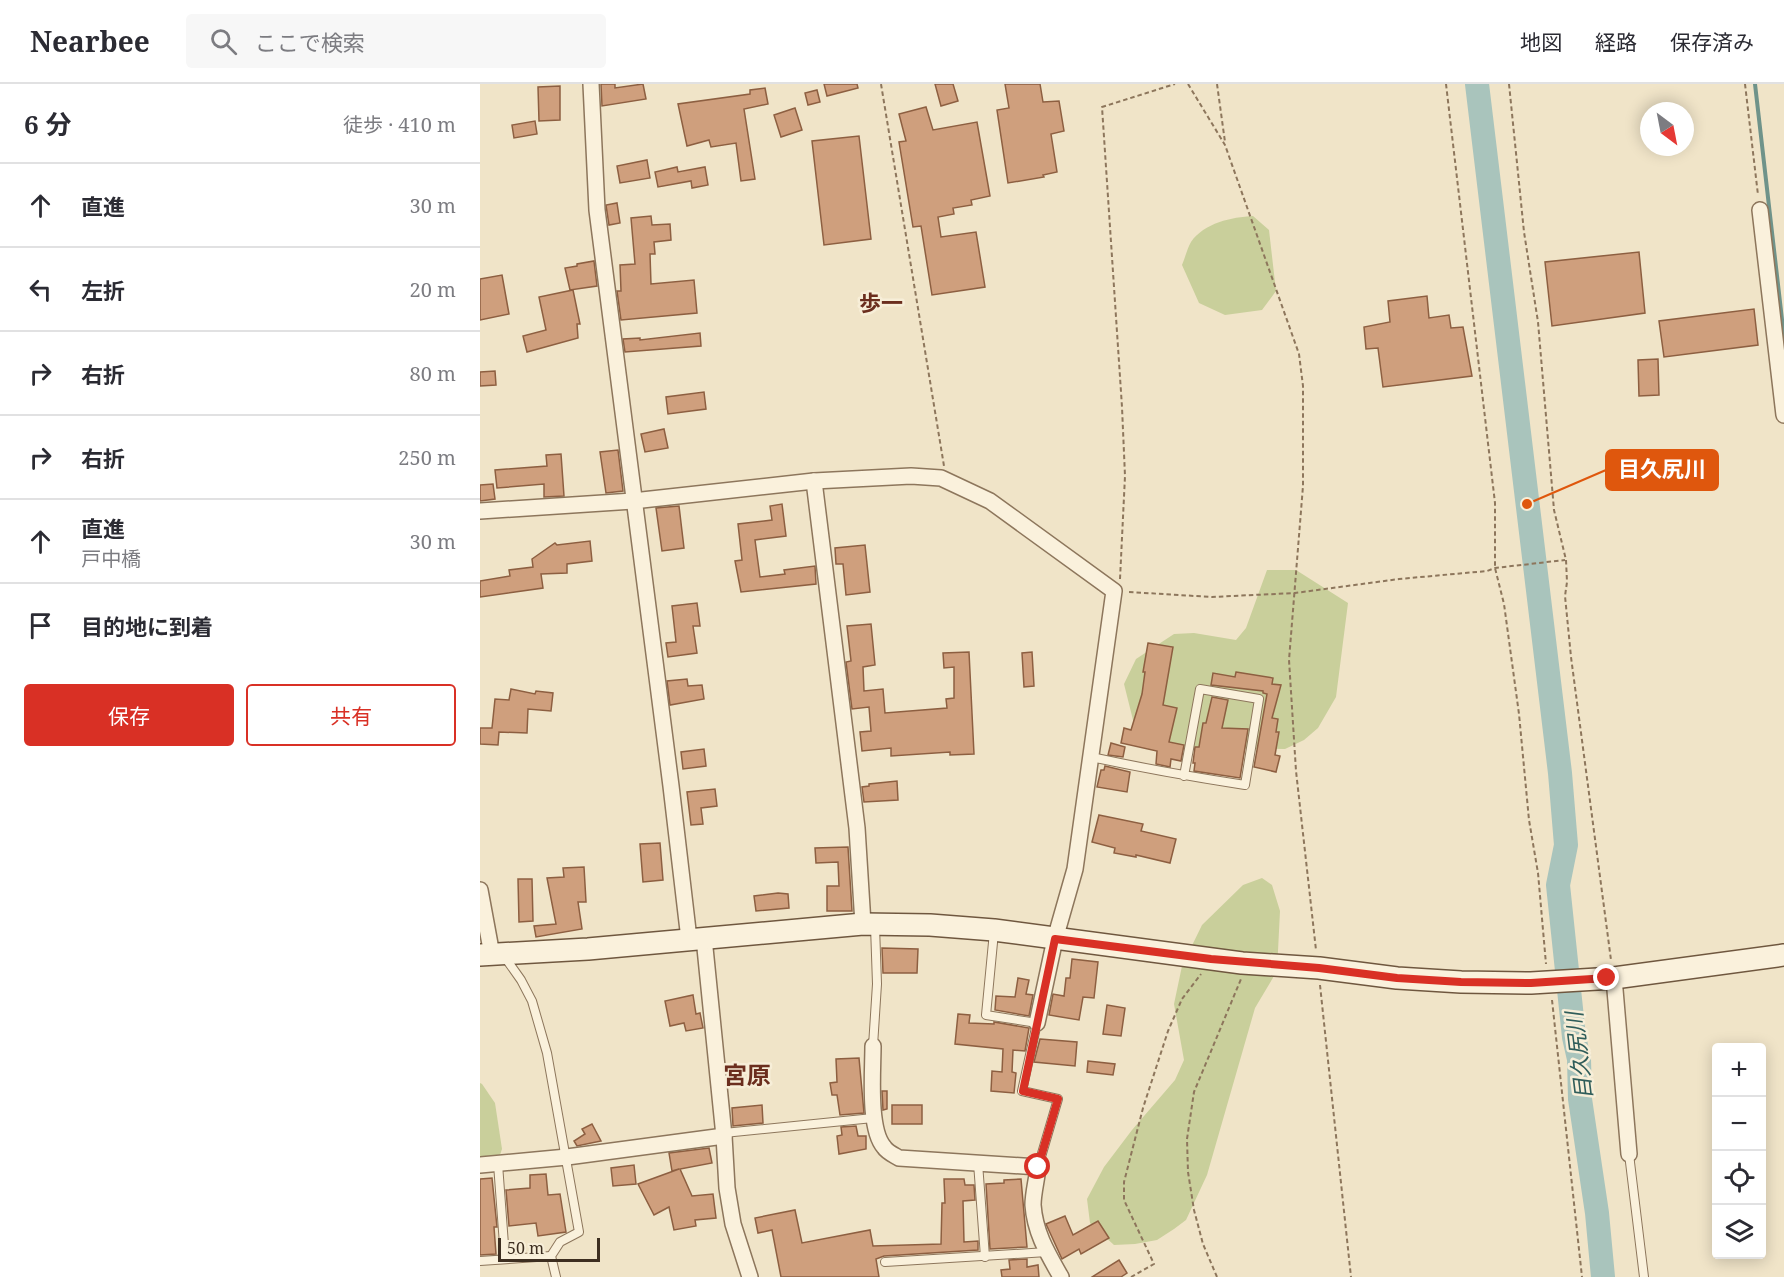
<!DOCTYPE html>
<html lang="ja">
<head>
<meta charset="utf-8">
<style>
  body { margin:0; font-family:"Noto Serif","Noto Sans JP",serif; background:#f7f7f7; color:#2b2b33 }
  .controls { position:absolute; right:18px; bottom:18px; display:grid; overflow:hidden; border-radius:6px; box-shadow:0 3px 15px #0003 }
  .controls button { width:54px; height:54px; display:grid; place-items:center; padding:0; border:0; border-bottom:2px solid #e1e1e2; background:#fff; color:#2b2b33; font:30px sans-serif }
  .compass { position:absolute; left:1160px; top:18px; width:54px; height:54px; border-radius:50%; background:#fff; box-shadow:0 3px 15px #0003; rotate:148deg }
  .scale { position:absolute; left:18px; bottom:15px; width:102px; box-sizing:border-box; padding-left:6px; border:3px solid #3d2e20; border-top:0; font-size:16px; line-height:21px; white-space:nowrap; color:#3d2e20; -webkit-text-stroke:4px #f7eed8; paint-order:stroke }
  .stop { position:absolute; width:18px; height:18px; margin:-14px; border:4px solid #d93025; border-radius:50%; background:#fff }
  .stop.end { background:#d93025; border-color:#fff; box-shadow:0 2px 6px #0008 }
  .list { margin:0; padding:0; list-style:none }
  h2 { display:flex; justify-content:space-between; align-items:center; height:78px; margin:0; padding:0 24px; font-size:26px }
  h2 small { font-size:20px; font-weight:400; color:#7c7c81 }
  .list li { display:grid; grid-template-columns:39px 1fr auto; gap:18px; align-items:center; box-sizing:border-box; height:84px; padding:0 24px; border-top:2px solid #e1e1e2 }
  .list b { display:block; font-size:22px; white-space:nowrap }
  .list p { margin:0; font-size:20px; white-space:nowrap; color:#7c7c81 }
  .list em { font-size:20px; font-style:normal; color:#7c7c81 }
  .actions { display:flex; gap:12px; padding:18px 24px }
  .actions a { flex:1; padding:14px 0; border:2px solid #d93025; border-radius:6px; text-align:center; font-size:21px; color:#d93025 }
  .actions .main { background:#d93025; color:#fff }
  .icon { flex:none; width:33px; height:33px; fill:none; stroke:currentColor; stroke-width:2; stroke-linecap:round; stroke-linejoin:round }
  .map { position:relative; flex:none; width:1304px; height:1193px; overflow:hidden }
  header { display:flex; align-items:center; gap:36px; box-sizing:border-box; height:84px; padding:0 30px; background:#fff; border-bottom:2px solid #e1e1e2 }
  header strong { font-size:28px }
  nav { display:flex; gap:33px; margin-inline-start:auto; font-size:21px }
  .search { width:420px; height:54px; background:#f7f7f7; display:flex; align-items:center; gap:15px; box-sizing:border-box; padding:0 21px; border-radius:6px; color:#7c7c81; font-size:22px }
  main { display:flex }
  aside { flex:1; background:#fff }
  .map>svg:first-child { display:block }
  .green { fill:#c9cf9b }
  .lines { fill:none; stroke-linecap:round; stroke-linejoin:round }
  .stream { stroke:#6f938a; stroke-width:4 }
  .river { stroke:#a9c4bc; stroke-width:24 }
  .building { fill:#cf9f7d; stroke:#8d5f41; stroke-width:1.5 }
  .lane-casing { stroke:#8d765c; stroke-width:10 }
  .street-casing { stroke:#8d765c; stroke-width:18 }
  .secondary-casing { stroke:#6f573f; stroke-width:24 }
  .path { stroke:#8d765c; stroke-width:2; stroke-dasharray:4.5 3; stroke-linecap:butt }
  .lane { stroke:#faf1dc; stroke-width:8 }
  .street { stroke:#faf1dc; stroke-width:15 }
  .secondary { stroke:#faf1dc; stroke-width:21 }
  .route { stroke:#d93025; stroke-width:8 }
  .labels { text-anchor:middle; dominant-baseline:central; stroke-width:5; stroke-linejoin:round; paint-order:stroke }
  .neighbourhood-label { font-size:22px; font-weight:bold; fill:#6b2e1e; stroke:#f7eed8 }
  .water-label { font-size:22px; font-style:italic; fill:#2f5d5a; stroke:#f7eed8 }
  .quarter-label { font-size:24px; font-weight:bold; fill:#6b2e1e; stroke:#f7eed8 }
  .leader { fill:none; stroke:#df570d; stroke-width:2 }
  .callout-dot { fill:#df570d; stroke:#f7eed8; stroke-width:2 }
  .callout { fill:#df570d; stroke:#df570d; stroke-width:2 }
  .callout-label { font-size:22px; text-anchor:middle; font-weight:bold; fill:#fff }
</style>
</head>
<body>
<header>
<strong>Nearbee</strong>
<div class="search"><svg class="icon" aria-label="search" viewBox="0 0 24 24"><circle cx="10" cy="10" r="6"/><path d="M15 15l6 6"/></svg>ここで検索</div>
<nav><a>地図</a><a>経路</a><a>保存済み</a></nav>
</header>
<main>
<aside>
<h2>6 分<small>徒歩 · 410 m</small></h2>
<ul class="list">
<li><svg class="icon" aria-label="ahead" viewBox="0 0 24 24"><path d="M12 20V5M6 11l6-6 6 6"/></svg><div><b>直進</b></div><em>30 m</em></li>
<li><svg class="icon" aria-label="left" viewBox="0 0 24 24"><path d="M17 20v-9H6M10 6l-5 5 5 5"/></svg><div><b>左折</b></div><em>20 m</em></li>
<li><svg class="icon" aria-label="right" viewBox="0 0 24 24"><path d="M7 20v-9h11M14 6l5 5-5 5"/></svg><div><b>右折</b></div><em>80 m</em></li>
<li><svg class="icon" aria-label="right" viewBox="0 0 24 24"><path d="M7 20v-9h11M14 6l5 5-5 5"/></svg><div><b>右折</b></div><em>250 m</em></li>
<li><svg class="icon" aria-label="ahead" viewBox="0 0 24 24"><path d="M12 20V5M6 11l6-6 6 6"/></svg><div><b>直進</b><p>戸中橋</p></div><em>30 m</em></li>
<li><svg class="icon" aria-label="arrive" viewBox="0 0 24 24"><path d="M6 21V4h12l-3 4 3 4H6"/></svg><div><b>目的地に到着</b></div></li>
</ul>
<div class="actions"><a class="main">保存</a><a>共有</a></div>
</aside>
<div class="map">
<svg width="1304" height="1193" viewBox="0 0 1304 1193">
  <rect width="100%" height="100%" fill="#f0e4c8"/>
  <g class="green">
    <path d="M773 132 789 146 796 207 782 226 745 231 719 219 702 181C705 174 707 165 711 158 724 139 752 133 773 132Z"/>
    <polygon points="787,486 816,486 868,519 856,613 838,644 824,656 805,665 692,664 657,652 644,600 656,575 694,550 714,549 756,556 766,544"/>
    <polygon points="782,794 792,801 800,827 797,887 775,924 727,1091 706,1136 694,1145 677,1156 655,1160 634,1161 610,1139 607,1115 624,1083 652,1046 695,996 704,976 694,920 702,882 722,841 763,801"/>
    <polygon points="0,999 2,1000 15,1019 22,1065 18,1077 0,1086"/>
  </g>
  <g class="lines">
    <polyline class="stream" points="1275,0 1304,253"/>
    <polyline class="river" points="997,0 1080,689 1086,761 1078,801 1094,953 1099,975 1100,1015 1117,1129 1123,1193"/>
  </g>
  <g class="building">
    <polygon points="121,0 135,0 135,4 163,0 166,15 122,22"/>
    <polygon points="344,0 377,0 378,4 347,12"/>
    <polygon points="455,0 473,0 478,17 461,22"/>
    <polygon points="525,0 560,0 563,18 579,17 584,47 571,50 577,88 563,91 564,93 528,99 517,26 529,24"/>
    <polygon points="80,2 80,36 59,37 58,3"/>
    <polygon points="285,4 288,20 264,25 275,95 261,97 256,59 231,63 229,56 207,62 198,20 270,10 270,6"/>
    <polygon points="337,6 340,18 328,21 325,9"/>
    <polygon points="446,23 453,46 497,38 510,112 491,116 492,121 473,124 474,130 458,133 461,153 496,148 505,203 452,211 441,142 433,143 419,58 426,57 419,30"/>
    <polygon points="315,24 322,46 301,53 294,31"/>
    <polygon points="55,37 57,50 34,54 32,41"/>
    <polygon points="379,52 391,155 344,161 332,57"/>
    <polygon points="167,76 170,94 140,99 137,82"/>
    <polygon points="197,83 198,88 225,83 228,101 212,104 211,97 178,103 175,88"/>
    <polygon points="137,119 140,139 129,141 126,121"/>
    <polygon points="171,132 172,141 190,140 191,156 174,158 175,170 170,170 171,200 214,196 217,229 141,236 137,207 141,207 140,181 155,180 151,134"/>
    <polygon points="1159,168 1165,229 1072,242 1065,178"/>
    <polygon points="114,177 117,202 90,206 85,184 97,182 97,180"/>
    <polygon points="22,191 29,230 0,236 0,195"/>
    <polygon points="93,206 100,240 97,240 98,254 47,268 43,252 66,246 59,213"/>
    <polygon points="947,212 949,234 969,231 971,244 983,243 992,292 903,303 898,264 886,265 884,243 910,238 908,217"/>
    <polygon points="1274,225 1278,261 1184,273 1179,237"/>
    <polygon points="220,249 221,262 145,268 143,255 160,254 160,256"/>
    <polygon points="1178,275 1179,311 1159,312 1158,276"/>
    <polygon points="15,287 16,301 0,302 0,288"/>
    <polygon points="224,308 226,325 188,330 186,313"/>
    <polygon points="184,345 188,364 165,368 161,350"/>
    <polygon points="138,366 143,407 126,409 120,368"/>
    <polygon points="81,370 84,412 64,413 64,400 17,404 15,386 67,382 66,371"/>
    <polygon points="13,400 15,415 0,417 0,401"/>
    <polygon points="302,420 306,452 275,456 280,493 305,490 304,486 335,482 336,500 261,508 255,477 262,476 258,440 292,436 290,422"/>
    <polygon points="199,422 204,464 182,467 176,424"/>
    <polygon points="110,457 112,477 87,480 87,489 61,490 63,504 0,513 0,497 30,492 29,486 53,483 52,475 75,459 77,461"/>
    <polygon points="385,461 390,508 366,511 363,480 356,480 355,464"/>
    <polygon points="217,519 220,542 213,542 217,569 188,573 186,559 196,558 192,522"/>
    <polygon points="391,540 395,581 383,583 384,607 403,605 405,629 467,624 466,615 474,614 474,583 464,584 463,569 489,568 494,670 470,671 470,668 411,672 411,664 382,667 380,648 391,647 389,623 372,625 366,578 371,577 367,542"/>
    <polygon points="668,559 693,563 683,621 697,624 689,658 704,661 701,677 691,675 690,683 676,680 677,667 641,659 644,644 651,646 662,610 665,588 663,588"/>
    <polygon points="552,568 554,602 544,603 542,569"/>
    <polygon points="756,588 793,594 792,600 801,601 792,634 798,635 796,648 799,648 795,671 800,672 796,688 774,683 787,610 783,609 783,607 731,601 733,589 755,593"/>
    <polygon points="207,595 208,602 222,601 224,615 190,621 187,597"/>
    <polygon points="31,605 55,610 56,607 73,609 71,627 48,625 47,649 19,648 18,661 0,660 0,644 12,644 15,615 29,616"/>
    <polygon points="732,613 748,616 742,644 768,645 760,694 714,687 715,679 713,679 715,663 719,663 723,639 726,639"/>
    <polygon points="631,659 645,663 643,673 628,671"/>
    <polygon points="224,665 226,682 203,685 201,668"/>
    <polygon points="625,682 650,688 647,708 617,703 621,686 624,686"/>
    <polygon points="417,697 418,716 384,718 382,703 389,702 389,700"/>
    <polygon points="235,705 237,722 221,724 223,740 211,741 207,708"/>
    <polygon points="619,731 663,740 661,747 696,755 690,779 656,771 656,773 634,769 635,764 612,758"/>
    <polygon points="180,759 183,796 163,798 160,760"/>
    <polygon points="368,763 372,827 347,827 347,802 359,802 358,778 336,779 335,764"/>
    <polygon points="104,783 106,818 98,818 102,845 56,853 54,842 76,840 67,794 84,793 83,784"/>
    <polygon points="38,795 52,795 53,837 39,838"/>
    <polygon points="298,809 308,810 309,824 276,827 274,812"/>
    <polygon points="402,864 438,865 437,889 403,889"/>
    <polygon points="592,875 618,878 614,914 603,913 599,936 569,931 573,910 584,912 586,894 590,894"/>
    <polygon points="538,894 549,896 546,910 553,911 549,932 515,926 516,912 535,913"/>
    <polygon points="213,911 216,930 220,929 223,944 206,947 204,939 190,942 185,917"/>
    <polygon points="627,921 645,924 641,952 623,950"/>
    <polygon points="478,930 490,931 489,939 514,940 514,938 549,944 545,967 533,966 532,988 536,989 534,1009 511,1007 512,987 522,988 523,965 475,960"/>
    <polygon points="560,955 597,958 595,982 554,978"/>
    <polygon points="379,974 384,1029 360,1031 357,1011 352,1011 350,999 357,998 356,975"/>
    <polygon points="608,977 635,980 633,991 607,988"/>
    <polygon points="402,1007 407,1007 407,1025 403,1026"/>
    <polygon points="282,1021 283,1039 253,1042 252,1024"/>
    <rect x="412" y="1021" width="30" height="19"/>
    <polygon points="112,1040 121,1057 97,1062 94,1057 105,1050 102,1045"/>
    <polygon points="376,1042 378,1052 386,1052 386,1065 359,1070 357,1052 362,1051 361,1043"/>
    <polygon points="229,1064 232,1079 200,1085 212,1112 233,1110 236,1134 215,1136 216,1142 194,1146 189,1123 174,1131 158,1100 199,1085 192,1087 189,1069"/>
    <polygon points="154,1081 156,1100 133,1102 131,1084"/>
    <polygon points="66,1090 68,1111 80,1110 86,1148 58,1152 56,1139 29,1142 26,1106 50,1104 50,1091"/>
    <polygon points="12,1094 17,1143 14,1143 16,1170 0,1171 0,1095"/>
    <polygon points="464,1095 484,1095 485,1101 494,1101 495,1116 483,1117 484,1158 498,1157 498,1166 404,1172 396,1175 399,1193 301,1193 292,1146 278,1149 275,1134 315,1126 322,1159 390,1146 393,1162 461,1160 462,1119 465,1119"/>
    <polygon points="541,1095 547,1163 510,1165 506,1100 524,1099 524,1096"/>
    <polygon points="585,1132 593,1151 618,1137 629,1154 601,1170 599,1165 582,1175 566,1140"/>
    <polygon points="547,1175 547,1183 558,1181 559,1193 522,1193 521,1186 530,1185 529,1176"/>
    <polygon points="639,1176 647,1189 641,1193 612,1193"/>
  </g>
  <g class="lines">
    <defs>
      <g id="lane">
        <path d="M611 673C662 684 713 693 765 701L779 615 720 605 704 692"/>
        <polyline points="514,848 506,931 557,939 542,1007 578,1015 558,1083"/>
        <polyline points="24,872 41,896 52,917 67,969 99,1148 80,1158 71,1172 76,1193"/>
        <polyline points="393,962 397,900 395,842"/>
        <polyline points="244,1049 393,1034"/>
        <polyline points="1149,1070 1164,1193"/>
        <polyline points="498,1079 505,1173"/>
        <polyline points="18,1080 25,1174"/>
        <polyline points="0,1177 71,1172"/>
        <polyline points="405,1178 567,1168"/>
      </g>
      <g id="street">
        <polyline points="111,0 117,126 191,702 209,855"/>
        <polyline points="1280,126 1304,331"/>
        <polyline points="334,397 377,744 383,840"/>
        <polyline points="0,427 153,417 334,397 431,392 461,394 510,417 634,507 595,785 575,855 557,939"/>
        <polyline points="0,806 12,871"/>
        <polyline points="224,854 244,1052 247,1104 253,1140 270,1193"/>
        <polyline points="1134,894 1149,1070"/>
        <path d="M393 962C393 987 388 1045 404 1063 407 1068 414 1071 419 1074L558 1083C557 1095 553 1109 553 1121 555 1149 568 1170 581 1193"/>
        <polyline points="0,1081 87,1073 244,1052"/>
      </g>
      <polyline id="secondary" points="0,871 108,865 383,840 450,841 514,846 762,879 839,884 917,894 981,898 1051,899 1134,894 1304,871"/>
    </defs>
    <use href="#lane" class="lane-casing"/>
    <use href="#street" class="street-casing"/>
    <use href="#secondary" class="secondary-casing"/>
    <g class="path">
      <polyline points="401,0 464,382"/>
      <polyline points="708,0 745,61 819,270 823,302 823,402 809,576 816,687 836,866"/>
      <polyline points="737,0 745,58"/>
      <polyline points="966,0 1015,419 1015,484 1024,520 1039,630 1049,736 1058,789 1066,880"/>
      <polyline points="1029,0 1044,148 1058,238 1074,426 1086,476 1087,498 1085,512 1091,573 1131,876"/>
      <polyline points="1265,0 1278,111"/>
      <polyline points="640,495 645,392 642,323 622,23 695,0"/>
      <polyline points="649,508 732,513 815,509 919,495 1007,487 1015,484 1085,476"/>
      <polyline points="840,901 871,1193"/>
      <polyline points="1072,916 1102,1193"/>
      <polyline points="651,1193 674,1180 644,1116 644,1098 663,1024 688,947 702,915 721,890"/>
      <polyline points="737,1193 723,1160 714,1126 708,1088 707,1055 714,1008 761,895"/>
    </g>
    <use href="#lane" class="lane"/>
    <use href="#street" class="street"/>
    <use href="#secondary" class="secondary"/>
  </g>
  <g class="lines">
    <polyline class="route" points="558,1083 578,1015 543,1007 575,855 731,875 839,884 917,894 981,898 1051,899 1127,894"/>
  </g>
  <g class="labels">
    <g class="neighbourhood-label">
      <text x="401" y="218">歩一</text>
    </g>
    <g class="water-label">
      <text transform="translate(1098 972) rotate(-97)">目久尻川</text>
    </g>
    <g class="quarter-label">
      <text x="267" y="990">宮原</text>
    </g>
  </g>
  <path class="leader" d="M1047 420L1126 386"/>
  <circle class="callout-dot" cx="1047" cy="420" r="6"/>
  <rect class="callout" x="1126" y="366" width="112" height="40" rx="6"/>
  <g class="callout-label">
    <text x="1182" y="393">目久尻川</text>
  </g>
</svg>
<div class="controls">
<button>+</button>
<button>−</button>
<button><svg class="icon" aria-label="locate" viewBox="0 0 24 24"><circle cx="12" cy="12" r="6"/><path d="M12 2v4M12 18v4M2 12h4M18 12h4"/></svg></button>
<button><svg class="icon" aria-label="layers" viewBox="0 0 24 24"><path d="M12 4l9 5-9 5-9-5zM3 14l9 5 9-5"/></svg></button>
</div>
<svg class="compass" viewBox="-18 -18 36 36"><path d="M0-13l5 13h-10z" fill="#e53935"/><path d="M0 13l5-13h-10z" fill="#7c7c81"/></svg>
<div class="scale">50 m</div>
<div class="stop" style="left:558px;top:1083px"></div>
<div class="stop end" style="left:1127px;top:894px"></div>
</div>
</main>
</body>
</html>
